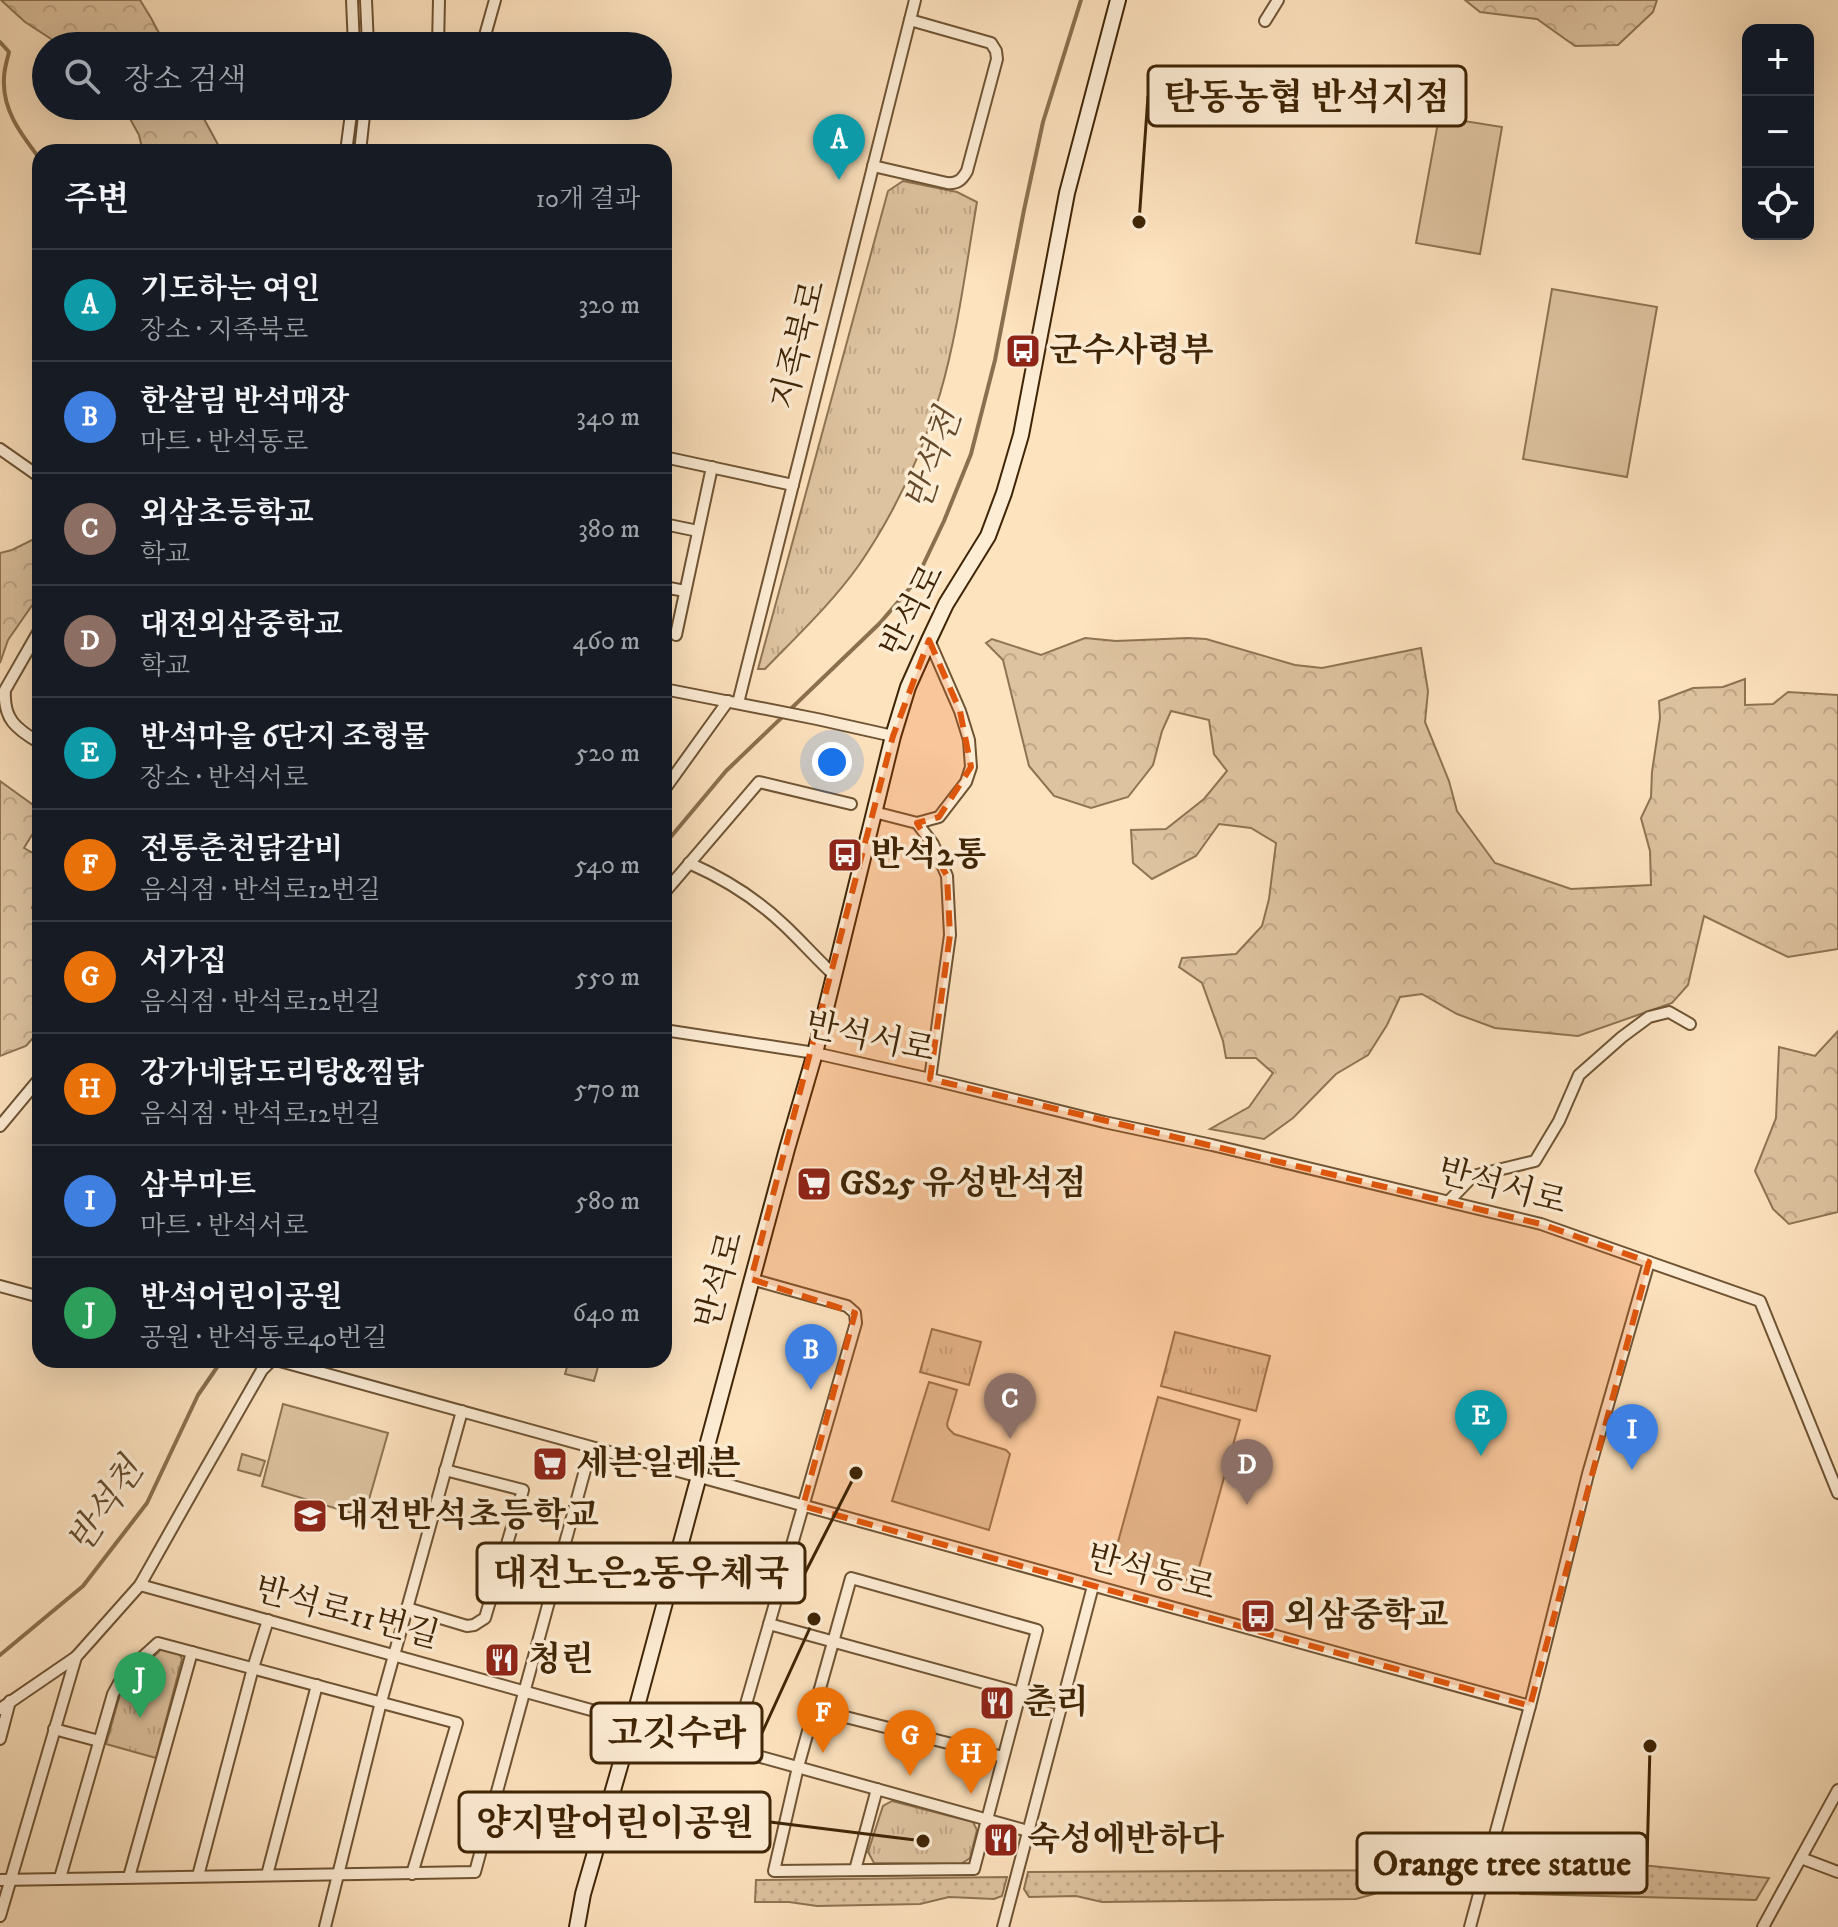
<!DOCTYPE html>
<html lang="ko">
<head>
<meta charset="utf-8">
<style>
  body { margin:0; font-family:"IM FELL DW Pica","Noto Serif KR",serif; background:#242831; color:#f1f3f6 }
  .controls { position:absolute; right:24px; top:24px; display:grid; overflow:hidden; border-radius:16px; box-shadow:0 8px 32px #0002 }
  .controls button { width:72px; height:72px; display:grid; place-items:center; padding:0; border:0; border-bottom:2px solid #363941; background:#171b24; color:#f1f3f6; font:40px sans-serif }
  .you { position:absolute; left:832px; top:762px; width:28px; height:28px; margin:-20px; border:6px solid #fff; border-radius:50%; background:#1a73e8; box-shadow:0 0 0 12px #1a73e833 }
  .badge { display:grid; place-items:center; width:52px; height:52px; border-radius:50%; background:#8c9099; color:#fff; font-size:26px; font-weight:700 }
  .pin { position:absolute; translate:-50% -66px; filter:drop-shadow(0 2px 4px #0008) }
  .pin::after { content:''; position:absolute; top:42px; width:28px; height:24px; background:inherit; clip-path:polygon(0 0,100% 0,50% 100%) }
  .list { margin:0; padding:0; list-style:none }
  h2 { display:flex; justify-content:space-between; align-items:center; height:104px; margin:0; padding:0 32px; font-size:34px }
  h2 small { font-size:26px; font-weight:400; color:#9ea1a6 }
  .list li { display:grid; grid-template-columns:52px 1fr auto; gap:24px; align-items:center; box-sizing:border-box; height:112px; padding:0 32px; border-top:2px solid #363941 }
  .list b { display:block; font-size:30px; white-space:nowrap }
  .list p { margin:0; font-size:26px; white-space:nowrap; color:#9ea1a6 }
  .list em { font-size:26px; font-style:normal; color:#9ea1a6 }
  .icon { flex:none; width:44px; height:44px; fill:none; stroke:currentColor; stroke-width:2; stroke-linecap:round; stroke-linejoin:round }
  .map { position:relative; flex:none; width:1838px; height:1927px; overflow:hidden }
  .search { position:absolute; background:#171b24; box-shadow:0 8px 32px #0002; left:32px; top:32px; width:640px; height:88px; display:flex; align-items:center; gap:20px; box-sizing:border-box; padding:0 28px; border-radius:44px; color:#9ea1a6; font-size:30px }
  .panel { position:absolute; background:#171b24; box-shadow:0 8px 32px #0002; left:32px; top:144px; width:640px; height:1224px; border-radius:24px }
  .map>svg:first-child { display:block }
  .grass { fill:url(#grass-dots); stroke:#8e7453; stroke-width:2 }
  .forest { fill:url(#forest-crowns); stroke:#8e7453; stroke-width:2 }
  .park { fill:url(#park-tufts); stroke:#8e7453; stroke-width:2 }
  .pitch { fill:#dec3a0; stroke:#8e7453; stroke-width:2 }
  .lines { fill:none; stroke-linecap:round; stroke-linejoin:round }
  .stream { stroke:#8b704f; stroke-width:4 }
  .street-casing { stroke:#6f5434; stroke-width:14 }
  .secondary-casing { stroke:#3f2506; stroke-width:18 }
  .street { stroke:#feedd5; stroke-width:10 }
  .secondary { stroke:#feedd5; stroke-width:14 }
  .marked { fill:#e0560c; fill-opacity:0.2; stroke:#e0560c; stroke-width:6; stroke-dasharray:16 10; stroke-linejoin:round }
  .labels { text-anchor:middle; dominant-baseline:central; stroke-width:7; stroke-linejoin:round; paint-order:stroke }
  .street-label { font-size:34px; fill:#3f2506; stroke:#feedd5 }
  .poi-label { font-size:34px; font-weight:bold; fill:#3f2506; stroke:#feedd5; text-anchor:start }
  .water-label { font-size:36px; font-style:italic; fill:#654a2b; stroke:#feedd5 }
  .leader { fill:none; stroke:#3f2506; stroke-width:3 }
  .callout-dot { fill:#3f2506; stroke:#feedd5; stroke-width:3 }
  .callout { fill:#feedd5; stroke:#3f2506; stroke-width:3 }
  .callout-label { font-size:36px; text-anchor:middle; font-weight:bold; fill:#3f2506 }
</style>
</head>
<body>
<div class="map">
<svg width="1838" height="1927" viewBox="0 0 1838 1927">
  <defs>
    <pattern id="grass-dots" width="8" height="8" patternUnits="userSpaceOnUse" patternTransform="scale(2)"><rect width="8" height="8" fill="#dec3a0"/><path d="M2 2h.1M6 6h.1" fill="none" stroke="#c0a788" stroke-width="1.8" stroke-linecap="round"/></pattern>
    <pattern id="forest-crowns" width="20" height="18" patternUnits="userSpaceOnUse" patternTransform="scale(2)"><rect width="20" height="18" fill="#dec3a0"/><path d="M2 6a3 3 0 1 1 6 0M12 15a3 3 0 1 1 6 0" fill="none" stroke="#c0a788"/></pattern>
    <pattern id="park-tufts" width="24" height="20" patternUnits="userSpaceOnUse" patternTransform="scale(2)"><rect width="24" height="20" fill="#dec3a0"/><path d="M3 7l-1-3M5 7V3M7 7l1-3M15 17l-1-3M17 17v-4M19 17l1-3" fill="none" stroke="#c0a788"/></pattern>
  </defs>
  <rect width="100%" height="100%" fill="#fee3bf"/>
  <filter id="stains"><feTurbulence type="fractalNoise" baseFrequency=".0025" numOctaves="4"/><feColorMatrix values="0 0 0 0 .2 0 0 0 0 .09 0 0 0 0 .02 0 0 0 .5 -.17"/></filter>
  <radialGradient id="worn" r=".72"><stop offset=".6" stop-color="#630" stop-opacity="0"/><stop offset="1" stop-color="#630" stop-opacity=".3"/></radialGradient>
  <g class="grass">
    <polygon points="1513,1852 1769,1878 1756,1900 1520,1894 1508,1876"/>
    <polygon points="1451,1870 1444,1890 1381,1892 1356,1899 1102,1902 1076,1896 1029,1897 1024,1889 1028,1872"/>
    <polygon points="1007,1877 1002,1896 994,1899 949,1897 920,1904 817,1906 789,1902 755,1902 756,1880"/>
  </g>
  <g class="forest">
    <polygon points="1,0 140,0 151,18 166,46 62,46 25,22"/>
    <polygon points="1465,0 1657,0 1653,12 1618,45 1575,46 1537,19 1480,12"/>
    <polygon points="123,106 197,106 222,152 143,152 139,135"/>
    <polygon points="40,536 40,594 8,640 0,663 0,553 12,550"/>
    <polygon points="1085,638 1116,641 1188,638 1206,639 1295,665 1322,668 1421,648 1428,691 1425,722 1449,781 1457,811 1495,863 1571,889 1651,885 1650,851 1641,818 1651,797 1652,772 1660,718 1659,701 1693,688 1723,687 1745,679 1745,705 1773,704 1788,692 1838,695 1838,949 1788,957 1704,916 1688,985 1672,1003 1578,1036 1495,1028 1457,1014 1422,994 1400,997 1387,1025 1368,1055 1336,1074 1293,1118 1264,1139 1210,1129 1249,1107 1273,1073 1256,1058 1226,1058 1223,1041 1202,983 1179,967 1182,958 1236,954 1262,926 1269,899 1276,843 1251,828 1219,824 1196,856 1152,879 1133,863 1131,830 1166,829 1204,799 1227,771 1214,754 1209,720 1171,711 1162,731 1153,765 1128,797 1091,808 1054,796 1029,766 1003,660 986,643 992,639 1041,655"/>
    <polygon points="0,781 36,807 35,830 24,848 40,857 40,880 32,908 40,910 40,1030 26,1046 0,1056"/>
    <polygon points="1838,1031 1838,1212 1789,1224 1773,1209 1755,1171 1776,1118 1779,1047 1815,1056"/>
  </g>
  <g class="park">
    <path d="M903 181 957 192 977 202C966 266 958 332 940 394 922 454 894 514 859 565 832 603 797 636 765 669H758L888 191Z"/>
    <polygon points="932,1329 981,1342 969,1385 920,1372"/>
    <polygon points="1175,1332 1270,1356 1256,1411 1161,1386"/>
    <polygon points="161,1649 179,1653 182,1659 156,1758 106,1744 121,1691"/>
    <polygon points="892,1801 973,1822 977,1830 970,1858 961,1864 874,1863 868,1852 883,1806"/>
  </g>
  <g class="pitch">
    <polygon points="1439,117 1502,127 1480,254 1416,243"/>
    <polygon points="1552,289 1657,307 1627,477 1523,459"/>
    <polygon points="569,1360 600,1360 594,1381 565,1374"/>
    <polygon points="929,1382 957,1390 947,1424 948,1428 954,1434 1006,1450 1010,1454 989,1530 892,1501"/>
    <polygon points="1158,1397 1240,1420 1195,1582 1113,1560"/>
    <polygon points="283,1404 388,1433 364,1517 262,1486"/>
    <polygon points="242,1454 265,1461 260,1476 238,1470"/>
  </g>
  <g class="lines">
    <g class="stream">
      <path d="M0 42 9 52C7 61 4 69 4 78 2 110 21 134 40 159"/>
      <polyline points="664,845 726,771 880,623 915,582 944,521 971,454 995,360 1024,210 1043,122 1081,0"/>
      <polyline points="0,1655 83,1586 147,1503 198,1395 222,1360"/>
    </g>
    <defs>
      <g id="street">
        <polyline points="352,0 354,46"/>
        <polyline points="366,0 368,46"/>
        <polyline points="1265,21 1278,0"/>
        <polyline points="438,46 439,0"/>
        <polyline points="482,46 495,0"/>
        <polyline points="346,152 352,106"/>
        <polyline points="360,152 365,106"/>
        <path d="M873 166 947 183C957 184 962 180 967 171L997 59 996 51 991 43 910 20"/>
        <polyline points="0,449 40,477"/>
        <polyline points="664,457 793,485"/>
        <polyline points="664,524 698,531"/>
        <polyline points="664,587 685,591"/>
        <path d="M40 629 5 690C3 719 16 729 40 743"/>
        <polyline points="676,635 712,467"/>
        <polyline points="664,689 817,719 893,736"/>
        <polyline points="738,703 915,0"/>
        <polyline points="664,790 728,701"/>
        <polyline points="874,812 917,823 939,817 966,782 971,767 969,740 960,711 929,640"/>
        <polyline points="917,823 933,844 947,876 950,935 930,1079"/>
        <path d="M689 863C723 878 757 899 784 925 801 941 816 958 833 974"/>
        <polyline points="664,893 759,782 851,804"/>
        <polyline points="664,1030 815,1053 930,1079 1104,1122 1212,1145 1541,1224 1649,1262 1588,1474 1530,1706 1470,1927"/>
        <polyline points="0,1126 40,1078"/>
        <polyline points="1449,1201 1473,1176 1535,1161 1559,1121 1579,1075 1622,1037 1649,1017 1669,1012 1690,1024"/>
        <polyline points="1649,1262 1760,1301 1838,1493"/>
        <polyline points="0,1286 40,1297"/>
        <polyline points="276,1360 1530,1706"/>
        <polygon points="851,1578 1037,1630 974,1869 774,1871 798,1767"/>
        <polyline points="140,1585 1028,1831"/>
        <polyline points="407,1608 467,1626 474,1625 485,1618 523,1490 445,1470"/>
        <polyline points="769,1624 1061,1704"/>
        <polyline points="0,1709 76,1657"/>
        <polyline points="814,1709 1003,1757"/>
        <polyline points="54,1729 99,1741"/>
        <polyline points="0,1739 10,1701"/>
        <polyline points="733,1749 856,1323 855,1313 847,1306 751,1279"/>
        <polyline points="1801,1858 1838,1872"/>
        <polyline points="855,1870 877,1789"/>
        <polyline points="267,1875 317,1685"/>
        <polyline points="198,1876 253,1668 268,1620"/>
        <polyline points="129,1877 192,1652"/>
        <polyline points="60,1878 113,1694 124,1674 158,1643 457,1723 412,1874"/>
        <polyline points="0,1880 475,1872 591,1448"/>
        <polyline points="0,1916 76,1657 140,1585 198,1482 262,1370 272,1360"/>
        <polyline points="325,1927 381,1702 462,1411"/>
        <polyline points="1003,1927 1093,1586"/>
        <polyline points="1763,1927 1838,1790"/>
      </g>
      <polyline id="secondary" points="577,1927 583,1894 633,1721 787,1149 815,1053 893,736 908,687 929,640 946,604 988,536 1004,493 1021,435 1067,193 1118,0"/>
    </defs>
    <use href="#street" class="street-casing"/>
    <use href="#secondary" class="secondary-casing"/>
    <use href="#street" class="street"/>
    <use href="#secondary" class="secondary"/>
  </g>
  <path class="marked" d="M929 640 960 711 971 767 939 817 917 823 947 876 950 935 930 1079 1541 1224 1649 1262 1530 1706 803 1506 855 1313 751 1279 893 736Z"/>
  <defs>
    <symbol id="bus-square" viewBox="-11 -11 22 22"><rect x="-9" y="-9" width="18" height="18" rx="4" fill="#8f2418" stroke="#feedd5"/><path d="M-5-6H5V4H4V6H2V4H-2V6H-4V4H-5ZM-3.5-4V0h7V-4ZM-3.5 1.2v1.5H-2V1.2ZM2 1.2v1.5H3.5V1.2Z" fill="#fff"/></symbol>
    <symbol id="supermarket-square" viewBox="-11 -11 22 22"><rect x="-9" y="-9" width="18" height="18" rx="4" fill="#8f2418" stroke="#feedd5"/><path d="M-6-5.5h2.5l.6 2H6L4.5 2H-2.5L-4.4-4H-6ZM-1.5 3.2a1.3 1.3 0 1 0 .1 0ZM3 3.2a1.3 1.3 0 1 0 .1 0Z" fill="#fff"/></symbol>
    <symbol id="school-square" viewBox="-11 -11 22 22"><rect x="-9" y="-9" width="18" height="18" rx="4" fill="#8f2418" stroke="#feedd5"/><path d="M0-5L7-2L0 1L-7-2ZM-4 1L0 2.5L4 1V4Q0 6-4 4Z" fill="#fff"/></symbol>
    <symbol id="restaurant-square" viewBox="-11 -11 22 22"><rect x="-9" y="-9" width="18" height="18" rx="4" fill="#8f2418" stroke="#feedd5"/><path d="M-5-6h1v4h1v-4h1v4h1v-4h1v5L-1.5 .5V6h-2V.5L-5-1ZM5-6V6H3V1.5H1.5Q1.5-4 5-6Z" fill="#fff"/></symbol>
  </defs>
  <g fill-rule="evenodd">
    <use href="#bus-square" x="1003" y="331" width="40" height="40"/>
    <use href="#bus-square" x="825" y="835" width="40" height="40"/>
    <use href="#supermarket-square" x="794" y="1164" width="40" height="40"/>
    <use href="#supermarket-square" x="530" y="1444" width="40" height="40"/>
    <use href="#school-square" x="290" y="1496" width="40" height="40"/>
    <use href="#bus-square" x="1238" y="1596" width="40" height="40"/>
    <use href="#restaurant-square" x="482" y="1640" width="40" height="40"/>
    <use href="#restaurant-square" x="977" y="1683" width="40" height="40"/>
    <use href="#restaurant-square" x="981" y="1820" width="40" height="40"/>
  </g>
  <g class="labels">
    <g class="street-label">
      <text transform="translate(799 345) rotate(-76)">지족북로</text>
      <text transform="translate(913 611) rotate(-63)">반석로</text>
      <text transform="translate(870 1038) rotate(12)">반석서로</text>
      <text transform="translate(1502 1187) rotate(15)">반석서로</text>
      <text transform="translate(720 1280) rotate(-75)">반석로</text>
      <text transform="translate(1151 1573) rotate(15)">반석동로</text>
      <text transform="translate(347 1613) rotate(15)">반석로11번길</text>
    </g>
    <g class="poi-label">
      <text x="1049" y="351">군수사령부</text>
      <text x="871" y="855">반석2통</text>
      <text x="840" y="1184">GS25 유성반석점</text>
      <text x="576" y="1464">세븐일레븐</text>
      <text x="336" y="1516">대전반석초등학교</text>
      <text x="1284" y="1616">외삼중학교</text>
      <text x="528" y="1660">청린</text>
      <text x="1023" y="1703">춘리</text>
      <text x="1027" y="1840">숙성에반하다</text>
    </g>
    <g class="water-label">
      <text transform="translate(934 460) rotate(-71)">반석천</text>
      <text transform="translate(106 1506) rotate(-56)">반석천</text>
    </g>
  </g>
  <path class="leader" d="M1139 222L1148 96M856 1473L805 1573M814 1619L762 1733M923 1841L770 1822M1650 1746L1647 1863"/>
  <g class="callout-dot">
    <circle cx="1139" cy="222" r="8"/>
    <circle cx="856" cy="1473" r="8"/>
    <circle cx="814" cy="1619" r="8"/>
    <circle cx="923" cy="1841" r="8"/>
    <circle cx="1650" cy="1746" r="8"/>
  </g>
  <g class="callout">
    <rect x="1148" y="66" width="318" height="60" rx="8"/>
    <rect x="477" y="1543" width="328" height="60" rx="8"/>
    <rect x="591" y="1703" width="171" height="60" rx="8"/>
    <rect x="459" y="1792" width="311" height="60" rx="8"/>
    <rect x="1357" y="1833" width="290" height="60" rx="8"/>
  </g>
  <g class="callout-label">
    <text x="1307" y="109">탄동농협 반석지점</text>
    <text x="641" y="1585">대전노은2동우체국</text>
    <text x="677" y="1745">고깃수라</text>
    <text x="615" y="1835">양지말어린이공원</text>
    <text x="1502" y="1875">Orange tree statue</text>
  </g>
  <rect width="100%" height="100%" filter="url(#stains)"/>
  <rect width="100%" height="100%" fill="url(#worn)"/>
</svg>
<div class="controls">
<button>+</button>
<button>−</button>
<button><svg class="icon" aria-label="locate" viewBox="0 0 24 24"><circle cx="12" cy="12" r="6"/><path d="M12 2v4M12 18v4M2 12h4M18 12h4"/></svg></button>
</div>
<div class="you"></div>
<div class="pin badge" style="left:839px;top:180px;background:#0f9aa8">A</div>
<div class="pin badge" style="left:811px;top:1390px;background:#3f7fe0">B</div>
<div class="pin badge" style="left:1010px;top:1439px;background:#8d6e63">C</div>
<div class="pin badge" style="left:1247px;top:1505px;background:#8d6e63">D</div>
<div class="pin badge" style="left:1481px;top:1456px;background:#0f9aa8">E</div>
<div class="pin badge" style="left:823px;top:1753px;background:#e8710a">F</div>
<div class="pin badge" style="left:910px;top:1776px;background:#e8710a">G</div>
<div class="pin badge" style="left:971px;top:1794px;background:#e8710a">H</div>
<div class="pin badge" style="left:1632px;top:1470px;background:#3f7fe0">I</div>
<div class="pin badge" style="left:140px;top:1718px;background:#2e9e5b">J</div>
<div class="search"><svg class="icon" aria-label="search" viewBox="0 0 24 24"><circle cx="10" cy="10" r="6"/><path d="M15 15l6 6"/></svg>장소 검색</div>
<section class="panel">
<h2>주변<small>10개 결과</small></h2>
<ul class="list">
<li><span class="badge" style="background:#0f9aa8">A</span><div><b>기도하는 여인</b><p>장소 · 지족북로</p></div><em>320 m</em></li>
<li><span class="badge" style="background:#3f7fe0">B</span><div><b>한살림 반석매장</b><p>마트 · 반석동로</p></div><em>340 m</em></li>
<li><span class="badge" style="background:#8d6e63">C</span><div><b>외삼초등학교</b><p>학교</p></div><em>380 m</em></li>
<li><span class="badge" style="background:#8d6e63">D</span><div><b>대전외삼중학교</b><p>학교</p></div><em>460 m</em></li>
<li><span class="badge" style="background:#0f9aa8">E</span><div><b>반석마을 6단지 조형물</b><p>장소 · 반석서로</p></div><em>520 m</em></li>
<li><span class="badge" style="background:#e8710a">F</span><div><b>전통춘천닭갈비</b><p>음식점 · 반석로12번길</p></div><em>540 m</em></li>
<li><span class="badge" style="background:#e8710a">G</span><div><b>서가집</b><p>음식점 · 반석로12번길</p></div><em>550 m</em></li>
<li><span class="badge" style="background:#e8710a">H</span><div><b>강가네닭도리탕&amp;찜닭</b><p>음식점 · 반석로12번길</p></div><em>570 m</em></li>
<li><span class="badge" style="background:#3f7fe0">I</span><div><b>삼부마트</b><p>마트 · 반석서로</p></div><em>580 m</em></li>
<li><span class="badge" style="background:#2e9e5b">J</span><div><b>반석어린이공원</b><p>공원 · 반석동로40번길</p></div><em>640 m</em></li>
</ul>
</section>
</div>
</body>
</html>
